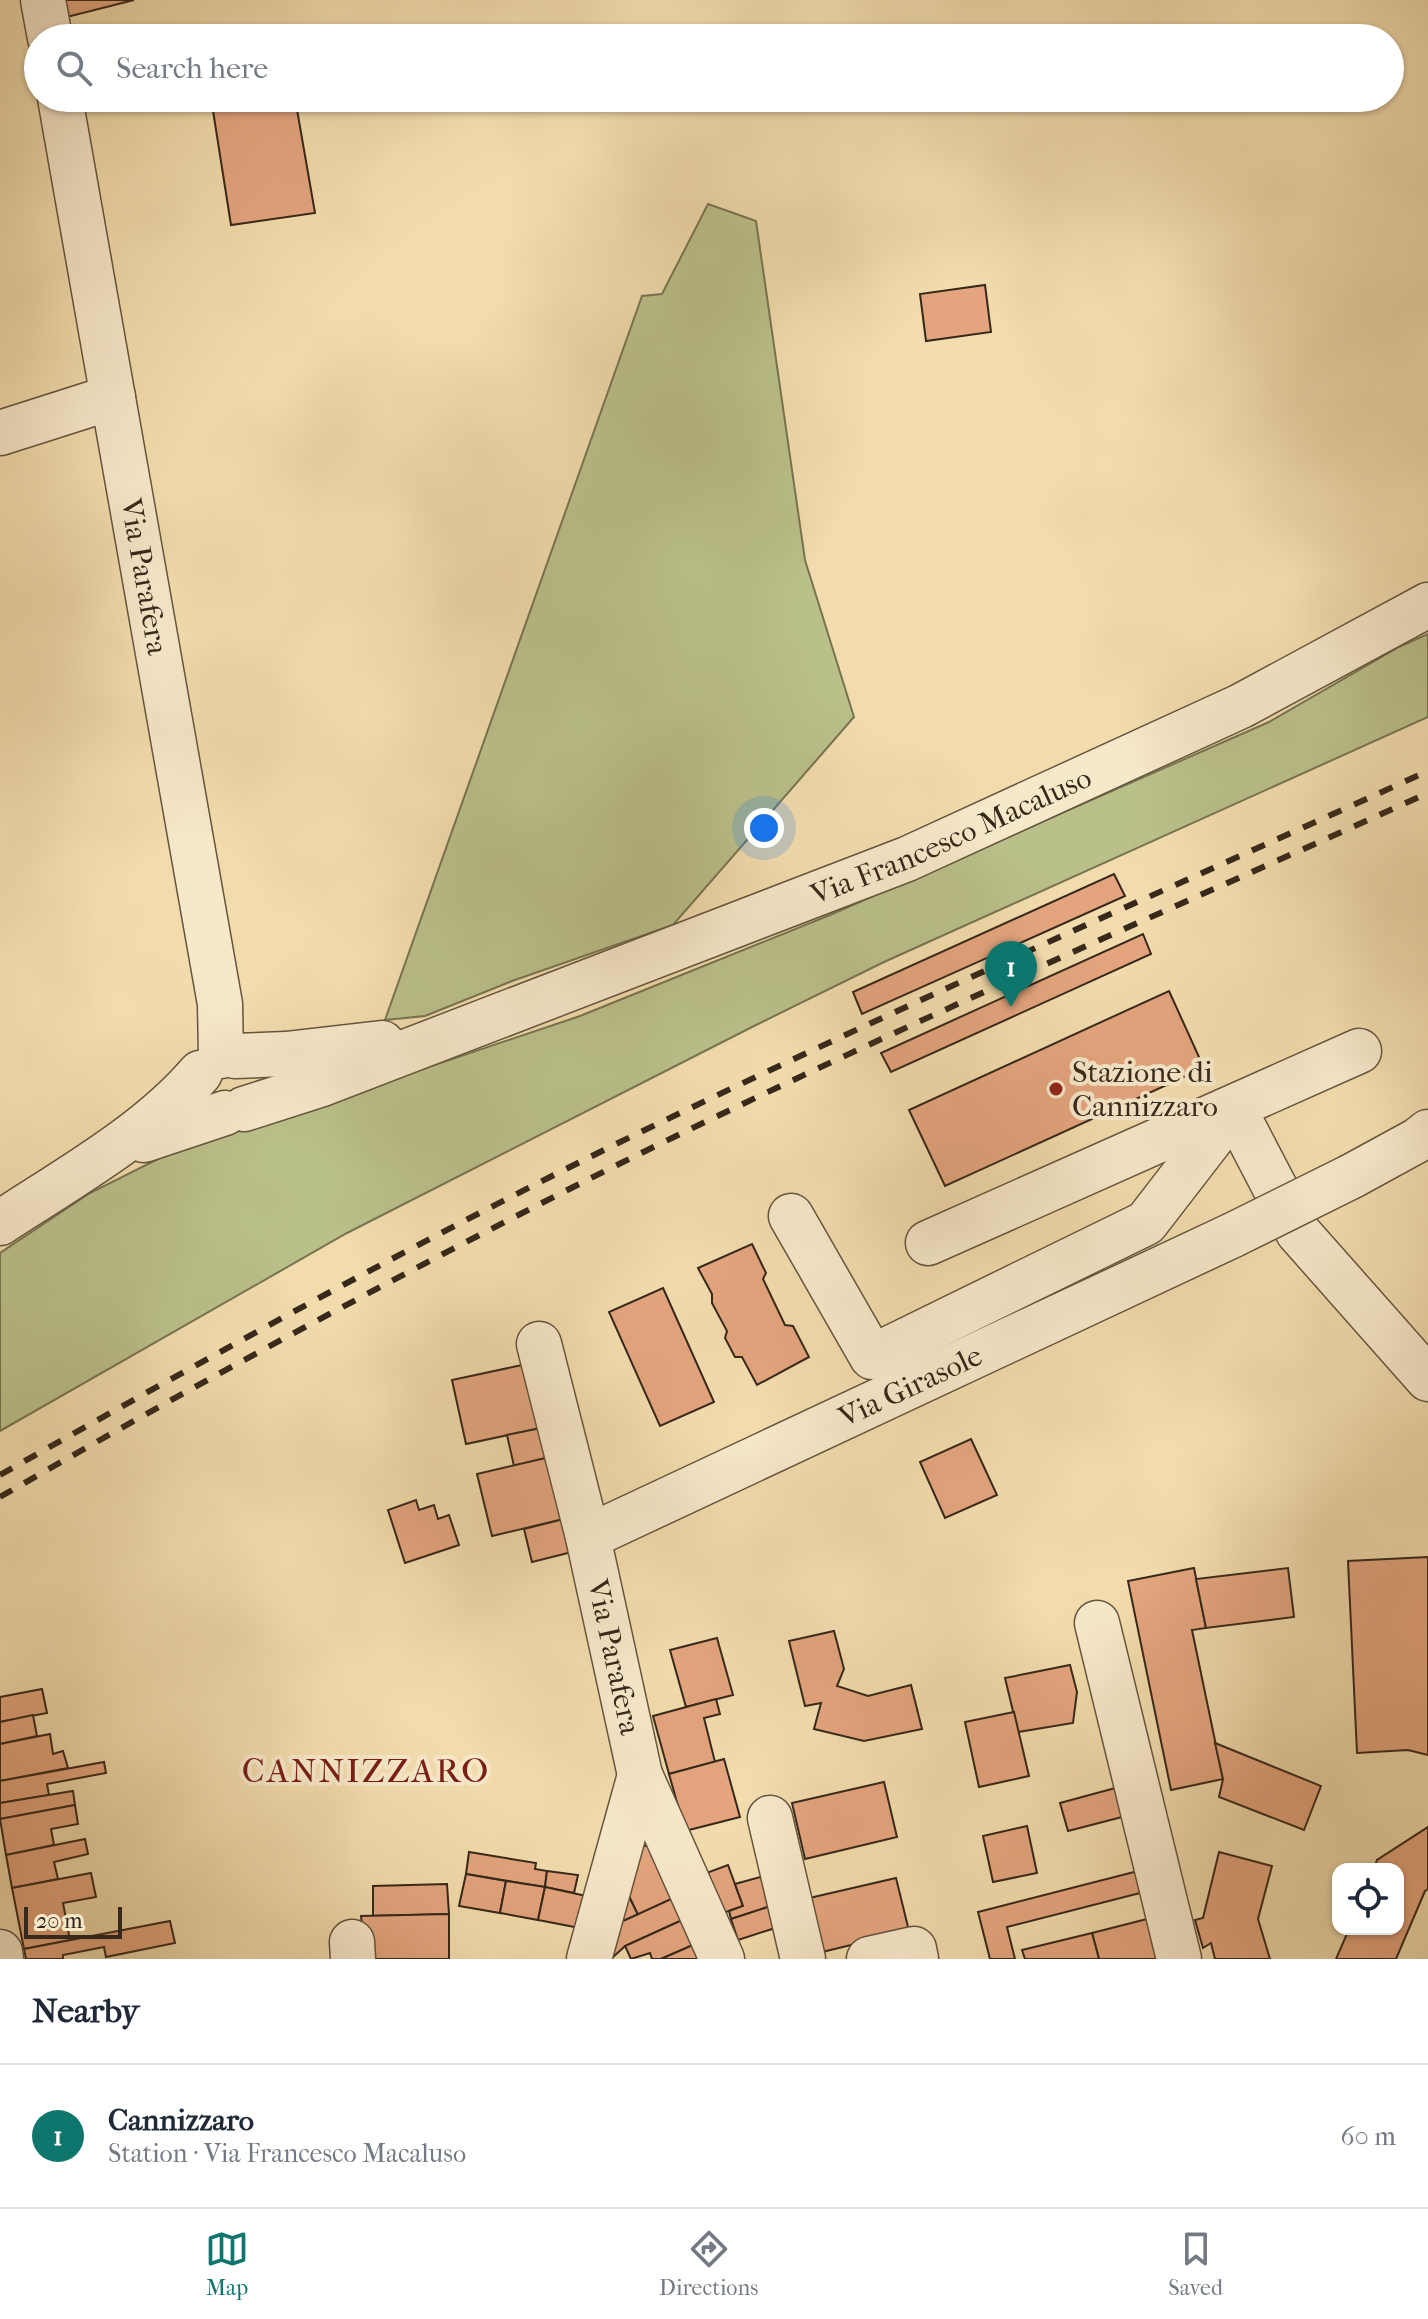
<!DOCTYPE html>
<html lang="en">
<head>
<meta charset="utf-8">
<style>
  body { margin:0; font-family:"IM FELL French Canon",serif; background:#f2f2f3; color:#1f2937 }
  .controls { position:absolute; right:24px; bottom:24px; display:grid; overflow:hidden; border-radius:16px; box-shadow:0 2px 6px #0004 }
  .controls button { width:72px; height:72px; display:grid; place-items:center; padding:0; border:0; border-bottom:2px solid #e0e1e3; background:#fff; color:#1f2937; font:40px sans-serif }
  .scale { position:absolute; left:24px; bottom:20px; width:98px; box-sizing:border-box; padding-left:8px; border:4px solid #36281a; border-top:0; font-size:22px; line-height:28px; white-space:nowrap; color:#36281a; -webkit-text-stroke:6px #f7e8ca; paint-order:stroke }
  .you { position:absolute; left:764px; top:828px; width:28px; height:28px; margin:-20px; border:6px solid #fff; border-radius:50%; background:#1a73e8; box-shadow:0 0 0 12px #1a73e833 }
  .badge { display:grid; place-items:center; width:52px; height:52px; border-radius:50%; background:#0f766e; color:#fff; font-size:26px; font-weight:700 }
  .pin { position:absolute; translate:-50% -66px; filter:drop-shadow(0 2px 4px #0008) }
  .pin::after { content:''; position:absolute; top:42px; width:28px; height:24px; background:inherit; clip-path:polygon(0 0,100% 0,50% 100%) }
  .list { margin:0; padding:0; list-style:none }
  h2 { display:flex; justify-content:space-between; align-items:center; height:104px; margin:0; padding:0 32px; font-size:34px }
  h2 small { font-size:26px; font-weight:400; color:#747a83 }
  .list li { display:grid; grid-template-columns:52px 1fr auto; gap:24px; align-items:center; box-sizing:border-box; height:144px; padding:0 32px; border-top:2px solid #e0e1e3 }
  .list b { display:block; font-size:30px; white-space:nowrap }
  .list p { margin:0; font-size:26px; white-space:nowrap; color:#747a83 }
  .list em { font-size:26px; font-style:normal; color:#747a83 }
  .icon { flex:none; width:44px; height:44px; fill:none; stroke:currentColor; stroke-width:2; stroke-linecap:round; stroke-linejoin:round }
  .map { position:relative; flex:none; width:1428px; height:1959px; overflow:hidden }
  .search { position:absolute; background:#fff; box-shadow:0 2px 6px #0004; left:24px; right:24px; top:24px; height:88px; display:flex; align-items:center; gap:20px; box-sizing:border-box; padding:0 28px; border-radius:44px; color:#747a83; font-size:30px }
  .sheet { height:248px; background:#fff }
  nav { display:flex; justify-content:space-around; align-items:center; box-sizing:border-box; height:112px; border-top:2px solid #e0e1e3; background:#fff; font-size:22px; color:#747a83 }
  nav a { display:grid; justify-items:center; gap:4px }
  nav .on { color:#0f766e }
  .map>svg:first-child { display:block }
  .green { fill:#bac08a; stroke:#787452; stroke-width:2 }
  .building { fill:#e4a57e; stroke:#36281a; stroke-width:2 }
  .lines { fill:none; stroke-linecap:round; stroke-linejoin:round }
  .minor-casing { stroke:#65553f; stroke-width:47 }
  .minor { stroke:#f7e8ca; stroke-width:44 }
  .rail { stroke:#36281a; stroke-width:6; stroke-dasharray:14 14; stroke-linecap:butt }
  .minor-bridge-casing { stroke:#65553f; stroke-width:47; stroke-linecap:butt }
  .minor-bridge { stroke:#f7e8ca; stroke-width:44 }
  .poi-dot { fill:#8f2418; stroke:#f7e8ca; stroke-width:3 }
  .labels { text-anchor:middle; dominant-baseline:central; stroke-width:8; stroke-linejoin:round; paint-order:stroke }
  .street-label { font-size:30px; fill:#36281a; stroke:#f7e8ca }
  .poi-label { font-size:30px; fill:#36281a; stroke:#f7e8ca; text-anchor:start }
  .quarter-label { font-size:34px; letter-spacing:2px; fill:#7a1f14; stroke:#f7e8ca }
</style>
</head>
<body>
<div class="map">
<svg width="1428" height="1959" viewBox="0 0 1428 1959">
  <rect width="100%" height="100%" fill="#f2dcad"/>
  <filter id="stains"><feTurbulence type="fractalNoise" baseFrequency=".0025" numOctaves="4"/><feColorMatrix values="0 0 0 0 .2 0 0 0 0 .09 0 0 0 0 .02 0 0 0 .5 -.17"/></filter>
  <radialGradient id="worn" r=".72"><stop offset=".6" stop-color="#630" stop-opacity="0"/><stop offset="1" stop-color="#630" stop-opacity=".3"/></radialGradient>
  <g class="green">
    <polygon points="708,204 756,221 805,560 854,717 673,925 512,981 425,1016 385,1020 642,296 662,294"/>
    <polygon points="1428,634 1428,717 884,962 756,1025 347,1233 0,1431 0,1253 90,1193 164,1156 580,1016 830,915 1269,722 1399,647"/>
  </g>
  <g class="building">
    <polygon points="56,0 134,0 59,19"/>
    <polygon points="211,98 295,98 315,213 231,225"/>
    <polygon points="985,285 991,332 926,341 920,294"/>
    <polygon points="1114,874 1125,896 862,1014 853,992"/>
    <polygon points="1143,934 1151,954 891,1072 881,1053"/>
    <polygon points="1169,991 1204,1068 945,1186 909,1110"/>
    <polygon points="752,1244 766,1273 763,1279 785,1325 793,1326 809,1357 757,1385 742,1357 735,1357 725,1338 727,1331 712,1303 712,1294 698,1268"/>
    <polygon points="663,1288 714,1402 660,1426 609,1312"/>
    <polygon points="527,1364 541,1428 466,1444 452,1380"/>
    <polygon points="541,1428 550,1457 514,1466 507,1435"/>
    <polygon points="971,1439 997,1495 945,1518 920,1462"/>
    <polygon points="550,1457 564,1519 492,1536 477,1474"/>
    <polygon points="416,1500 419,1510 434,1505 438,1519 449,1515 459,1545 405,1563 388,1510"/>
    <polygon points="564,1519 572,1552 532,1562 524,1529"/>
    <polygon points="1428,1557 1428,1755 1408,1750 1357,1753 1348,1561"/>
    <polygon points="1194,1568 1206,1628 1192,1630 1223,1779 1171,1790 1128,1581"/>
    <polygon points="1288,1568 1294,1617 1206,1628 1196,1579"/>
    <polygon points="834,1631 844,1669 837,1686 868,1696 911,1685 922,1729 864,1741 814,1729 821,1703 805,1706 789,1641"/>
    <polygon points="717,1638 733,1695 686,1707 670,1650"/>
    <polygon points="1070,1665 1077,1692 1073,1723 1018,1732 1005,1678"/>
    <polygon points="42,1689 47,1713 0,1722 0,1697"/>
    <polygon points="716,1699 720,1714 704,1718 715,1762 669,1774 653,1716"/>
    <polygon points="1014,1712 1029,1776 979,1787 965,1722"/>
    <polygon points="33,1715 37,1736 0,1744 0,1722"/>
    <polygon points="50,1734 53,1754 63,1751 68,1768 0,1781 0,1744"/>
    <polygon points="1215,1743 1321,1786 1304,1830 1219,1797 1223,1779"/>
    <polygon points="724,1759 740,1817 685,1831 669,1774"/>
    <polygon points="104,1762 106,1773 47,1784 49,1795 0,1803 0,1781"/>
    <polygon points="884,1782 897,1837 805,1859 792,1803"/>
    <polygon points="1119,1787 1126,1816 1068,1831 1060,1803"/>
    <polygon points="73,1791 75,1805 0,1819 0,1803"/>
    <polygon points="75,1805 78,1824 51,1829 54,1845 6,1855 0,1819"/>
    <polygon points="1027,1826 1037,1873 993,1882 983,1836"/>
    <polygon points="1428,1827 1428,1889 1425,1891 1396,1959 1336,1959 1349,1929 1398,1929 1398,1869 1374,1869 1377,1860"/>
    <polygon points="85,1839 88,1854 54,1862 58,1879 12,1888 6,1855"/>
    <polygon points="660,1843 682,1894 638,1915 624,1886 634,1848"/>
    <polygon points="469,1852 536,1863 535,1869 547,1871 545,1887 466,1874"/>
    <polygon points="1219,1852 1272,1866 1258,1919 1270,1959 1215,1959 1211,1943 1203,1948 1195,1920 1203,1918"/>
    <polygon points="728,1865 743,1906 715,1916 701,1875"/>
    <polygon points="547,1871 578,1875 574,1893 545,1887"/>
    <polygon points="1138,1871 1144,1892 1007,1927 1015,1959 990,1959 978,1912"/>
    <polygon points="91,1873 96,1897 63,1903 70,1940 24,1949 12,1888"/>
    <polygon points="466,1874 506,1881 500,1913 459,1906"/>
    <polygon points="764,1876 771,1906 731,1919 729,1911 743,1906 735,1884"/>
    <polygon points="896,1878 909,1931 818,1953 805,1899"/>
    <polygon points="506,1881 545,1887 538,1920 500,1913"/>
    <polygon points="447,1884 449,1914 373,1916 373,1886"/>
    <polygon points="624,1886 638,1915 623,1921 616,1916"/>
    <polygon points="545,1887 591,1897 585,1929 538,1920"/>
    <polygon points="682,1894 691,1916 625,1946 611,1959 616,1916 623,1921"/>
    <polygon points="771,1906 778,1927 738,1940 731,1919"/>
    <polygon points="449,1914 449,1959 366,1959 361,1916"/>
    <polygon points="691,1916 702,1941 661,1959 652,1959 650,1953 631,1959 625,1946"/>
    <polygon points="1147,1919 1157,1959 1099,1959 1092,1933"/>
    <polygon points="170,1921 175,1943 106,1957 104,1947 63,1955 63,1959 26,1959 24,1949"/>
    <polygon points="1092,1933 1099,1959 1025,1959 1022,1950"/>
    <polygon points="702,1941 710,1959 661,1959"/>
  </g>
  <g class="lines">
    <defs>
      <g id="minor">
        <polyline points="43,0 50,38"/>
        <path id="s1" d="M60 98 220 1004 221 1056"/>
        <polyline points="0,433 113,397"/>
        <polyline points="235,1056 286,1054 382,1043"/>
        <path id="s2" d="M244 1109 322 1084 907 859 1241 706 1428 605"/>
        <polyline points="1234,1109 1298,1232 1428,1379"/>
        <polyline points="144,1140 225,1113"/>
        <polyline points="1352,1176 1418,1140 1428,1132"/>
        <polyline points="791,1216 872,1357 1146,1223 1234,1109"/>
        <path d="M0 1223C67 1179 148 1134 200 1073"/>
        <polyline points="928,1243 1359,1051"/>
        <path id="s3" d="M539 1344 588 1537 640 1775 722 1959"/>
        <path id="s4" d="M588 1537 1233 1235"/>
        <polyline points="1097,1623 1179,1959"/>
        <polyline points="770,1818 803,1959"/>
        <polyline points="352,1942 353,1959"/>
        <polyline points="0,1952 1,1959"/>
        <polyline points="589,1959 640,1775"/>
        <polyline points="869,1959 914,1949 916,1959"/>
      </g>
    </defs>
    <use href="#minor" class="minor-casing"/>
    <use href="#minor" class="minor"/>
    <g class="rail">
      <path d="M0 1475C200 1362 400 1251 606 1149 877 1016 1153 896 1428 771"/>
      <path d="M0 1497C201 1381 406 1271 613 1167 881 1034 1156 916 1428 793"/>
    </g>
    <defs>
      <polyline id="minor-bridge" points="1233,1235 1352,1176"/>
    </defs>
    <use href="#minor-bridge" class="minor-bridge-casing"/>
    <use href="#minor-bridge" class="minor-bridge"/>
  </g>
  <circle class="poi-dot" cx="1056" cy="1089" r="8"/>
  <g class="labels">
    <g class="street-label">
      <text stroke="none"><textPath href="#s1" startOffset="486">Via Parafera</textPath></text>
      <text stroke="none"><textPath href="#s2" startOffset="758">Via Francesco Macaluso</textPath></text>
      <text stroke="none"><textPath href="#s4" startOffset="356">Via Girasole</textPath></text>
      <text stroke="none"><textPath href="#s3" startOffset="322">Via Parafera</textPath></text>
    </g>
    <g class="poi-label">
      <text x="1072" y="1072">Stazione di<tspan x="1072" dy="34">Cannizzaro</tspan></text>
    </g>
    <g class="quarter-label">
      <text x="366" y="1771">CANNIZZARO</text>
    </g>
  </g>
  <rect width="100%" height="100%" filter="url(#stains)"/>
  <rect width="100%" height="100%" fill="url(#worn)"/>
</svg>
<div class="controls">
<button><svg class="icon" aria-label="locate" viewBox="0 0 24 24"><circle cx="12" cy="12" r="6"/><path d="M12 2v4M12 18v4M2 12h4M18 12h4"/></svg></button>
</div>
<div class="scale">20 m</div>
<div class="you"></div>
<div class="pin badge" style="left:1011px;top:1007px">1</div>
<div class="search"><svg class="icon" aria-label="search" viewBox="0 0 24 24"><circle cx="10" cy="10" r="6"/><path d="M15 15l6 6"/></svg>Search here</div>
</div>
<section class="sheet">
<h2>Nearby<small></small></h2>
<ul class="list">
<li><span class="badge">1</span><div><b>Cannizzaro</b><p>Station · Via Francesco Macaluso</p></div><em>60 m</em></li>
</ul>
</section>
<nav>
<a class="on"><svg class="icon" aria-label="map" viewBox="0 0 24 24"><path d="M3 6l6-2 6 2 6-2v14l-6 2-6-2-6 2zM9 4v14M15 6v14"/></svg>Map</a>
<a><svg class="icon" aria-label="directions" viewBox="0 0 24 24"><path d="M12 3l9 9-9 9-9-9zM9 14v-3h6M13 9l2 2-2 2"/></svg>Directions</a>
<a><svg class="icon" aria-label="saved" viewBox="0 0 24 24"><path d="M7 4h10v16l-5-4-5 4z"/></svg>Saved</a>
</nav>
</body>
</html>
